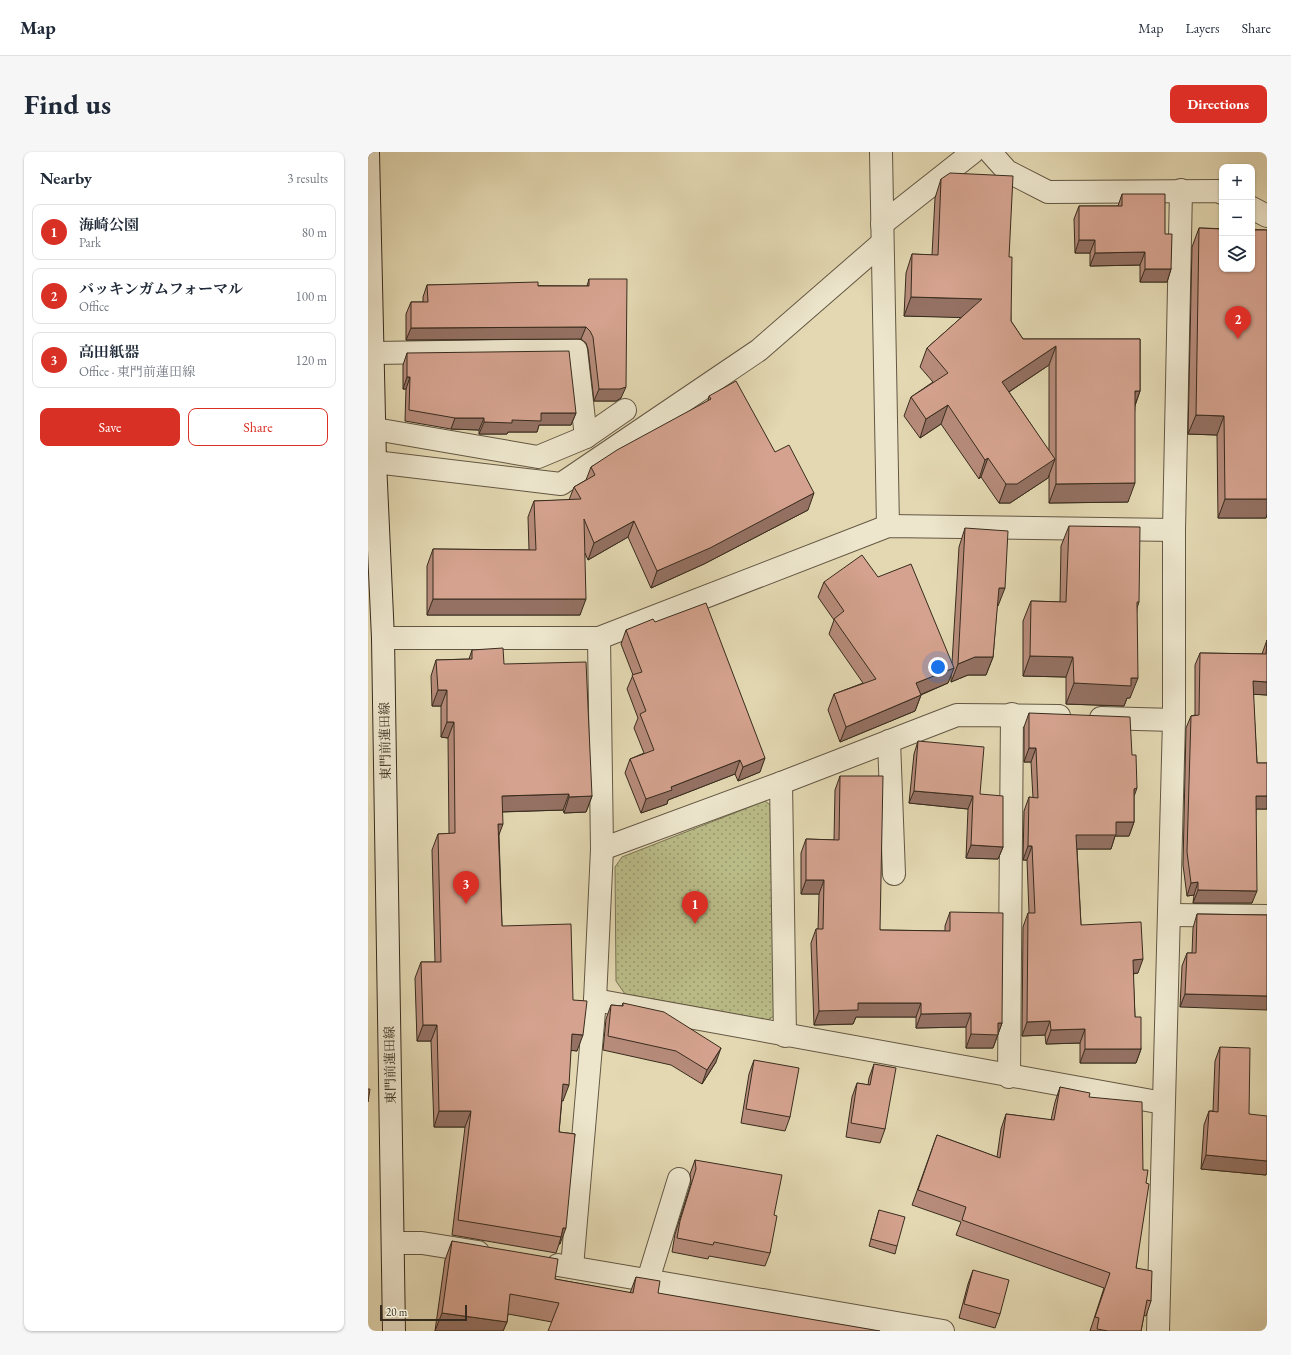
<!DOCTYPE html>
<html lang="en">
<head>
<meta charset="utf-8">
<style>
  body { margin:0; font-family:"EB Garamond","Noto Serif JP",serif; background:#f6f6f7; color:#1f2937 }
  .controls { position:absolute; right:12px; top:12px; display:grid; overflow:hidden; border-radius:8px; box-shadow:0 1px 3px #0004 }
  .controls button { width:36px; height:36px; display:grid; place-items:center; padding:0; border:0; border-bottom:1px solid #e0e1e3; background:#fff; color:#1f2937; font:20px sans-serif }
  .scale { position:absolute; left:12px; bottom:10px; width:87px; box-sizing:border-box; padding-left:4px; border:2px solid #382c1e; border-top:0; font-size:11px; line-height:14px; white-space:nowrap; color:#382c1e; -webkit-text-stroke:3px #ede6cd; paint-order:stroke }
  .you { position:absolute; left:570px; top:515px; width:14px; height:14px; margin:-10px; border:3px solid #fff; border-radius:50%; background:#1a73e8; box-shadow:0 0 0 6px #1a73e833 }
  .badge { display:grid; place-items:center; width:26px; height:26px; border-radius:50%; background:#d93025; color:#fff; font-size:13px; font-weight:700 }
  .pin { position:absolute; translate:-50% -33px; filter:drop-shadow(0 1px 2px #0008) }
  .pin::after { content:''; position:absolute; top:21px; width:14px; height:12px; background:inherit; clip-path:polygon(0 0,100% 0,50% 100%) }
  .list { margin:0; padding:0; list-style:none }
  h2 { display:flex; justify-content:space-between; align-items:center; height:52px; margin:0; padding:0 16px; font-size:17px }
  h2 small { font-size:13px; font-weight:400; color:#747a83 }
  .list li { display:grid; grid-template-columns:26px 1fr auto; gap:12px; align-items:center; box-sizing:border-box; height:56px; margin:0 8px 8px; padding:0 8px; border:1px solid #e0e1e3; border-radius:8px }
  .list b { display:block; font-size:15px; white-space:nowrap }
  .list p { margin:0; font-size:13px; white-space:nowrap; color:#747a83 }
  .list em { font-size:13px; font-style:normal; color:#747a83 }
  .actions { display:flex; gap:8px; padding:12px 16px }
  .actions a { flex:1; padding:9px 0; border:1px solid #d93025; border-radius:8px; text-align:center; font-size:14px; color:#d93025 }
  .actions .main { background:#d93025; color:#fff }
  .icon { flex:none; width:22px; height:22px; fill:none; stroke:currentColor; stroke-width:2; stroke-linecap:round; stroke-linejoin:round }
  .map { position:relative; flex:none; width:899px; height:1179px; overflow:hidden; border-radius:8px }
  header { display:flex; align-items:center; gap:24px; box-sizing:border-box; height:56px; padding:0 20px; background:#fff; border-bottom:1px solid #e0e1e3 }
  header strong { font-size:19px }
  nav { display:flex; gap:22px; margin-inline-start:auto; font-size:14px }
  .intro { display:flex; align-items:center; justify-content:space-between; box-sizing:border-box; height:96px; padding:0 24px }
  h1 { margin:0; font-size:28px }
  .button { padding:10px 18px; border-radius:8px; background:#d93025; color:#fff; font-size:14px; font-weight:700 }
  main { display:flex; gap:24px; padding:0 24px }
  aside { flex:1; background:#fff; border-radius:8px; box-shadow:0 1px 3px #0004 }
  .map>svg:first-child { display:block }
  .park { fill:url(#park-dots); stroke:#797453 }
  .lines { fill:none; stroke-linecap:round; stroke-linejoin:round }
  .minor-casing { stroke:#635743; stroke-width:24 }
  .secondary-casing { stroke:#382c1e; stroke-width:24 }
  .minor { stroke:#ede6cd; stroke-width:22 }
  .secondary { stroke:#ede6cd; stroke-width:22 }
  .wall { fill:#b68b7a; stroke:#382c1e; fill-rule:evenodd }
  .shaded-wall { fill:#947163; stroke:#382c1e }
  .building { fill:#d4a28e; stroke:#382c1e }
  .labels { text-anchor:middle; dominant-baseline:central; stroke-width:3; stroke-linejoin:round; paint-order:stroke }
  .street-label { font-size:13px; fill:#382c1e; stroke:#ede6cd }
</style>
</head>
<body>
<header>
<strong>Map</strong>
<nav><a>Map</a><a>Layers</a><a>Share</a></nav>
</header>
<div class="intro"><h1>Find us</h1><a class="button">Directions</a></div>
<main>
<aside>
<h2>Nearby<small>3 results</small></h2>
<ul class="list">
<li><span class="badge">1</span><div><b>海崎公園</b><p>Park</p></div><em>80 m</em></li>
<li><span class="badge">2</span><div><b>バッキンガムフォーマル</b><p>Office</p></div><em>100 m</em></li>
<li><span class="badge">3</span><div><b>高田紙器</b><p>Office · 東門前蓮田線</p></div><em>120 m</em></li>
</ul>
<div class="actions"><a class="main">Save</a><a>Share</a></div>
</aside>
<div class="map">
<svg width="899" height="1179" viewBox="0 0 899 1179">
  <defs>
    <pattern id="park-dots" width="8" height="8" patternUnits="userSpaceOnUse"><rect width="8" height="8" fill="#babc88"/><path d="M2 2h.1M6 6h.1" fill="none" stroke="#98996f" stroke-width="1.8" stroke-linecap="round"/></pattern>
  </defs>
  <rect width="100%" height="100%" fill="#e3d8b2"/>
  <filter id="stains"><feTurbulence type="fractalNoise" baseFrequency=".005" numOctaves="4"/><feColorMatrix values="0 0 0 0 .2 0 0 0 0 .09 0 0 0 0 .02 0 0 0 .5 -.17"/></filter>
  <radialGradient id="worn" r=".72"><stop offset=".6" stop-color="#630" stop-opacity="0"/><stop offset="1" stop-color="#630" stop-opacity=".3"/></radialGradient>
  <polygon class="park" points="397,649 406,656 409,862 400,868 257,842 248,829 247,715 254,705"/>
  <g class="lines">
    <defs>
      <g id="minor">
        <polyline points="513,0 520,374"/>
        <polyline points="622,0 639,19 680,40 850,39 854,41"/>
        <polyline points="884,56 899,64"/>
        <polyline points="514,72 605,0"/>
        <polyline points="5,201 208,198 218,285"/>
        <polyline points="7,277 170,305 218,285 257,258"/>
        <polyline points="7,310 193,332 391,198 514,91"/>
        <polyline points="15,486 231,486 520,374 806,378"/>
        <polyline points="733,566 806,568"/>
        <polyline points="521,589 526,722"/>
        <polyline points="413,631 417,884"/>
        <polyline points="234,697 413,631 589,563 691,564"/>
        <polyline points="801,763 899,764"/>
        <polyline points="227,848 795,951"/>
        <polyline points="641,925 644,562"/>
        <polyline points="25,1091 54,1091 110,1100"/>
        <polyline points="190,1113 575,1179"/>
        <polyline points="204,1115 227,848 234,697 231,486"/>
        <polyline points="280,1128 311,1027"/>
        <polyline points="790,1179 806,568 806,378 813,38"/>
      </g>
      <polyline id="secondary" points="0,0 7,310 15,486 26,1179"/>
    </defs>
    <use href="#minor" class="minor-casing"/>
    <use href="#secondary" class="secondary-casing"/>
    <use href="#minor" class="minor"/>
    <use href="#secondary" class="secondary"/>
  </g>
  <g class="wall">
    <path d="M573 27 641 105 643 169 655 187H772V239L767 254 760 350 681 351V322L680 326 642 351H631L613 325 611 327 573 272 552 286 536 264 543 245 565 230 552 215 559 196 594 165 536 164 538 121 544 102 564 103 567 46ZM681 213V299L641 240Z"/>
    <polygon points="754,42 797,82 803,117 799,130 772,130 772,113 722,114 722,101 707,101 706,67 711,54 750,54"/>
    <polygon points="831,76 899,78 899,362 898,366 850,366 849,283 820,282 824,95"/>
    <polygon points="221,127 253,246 248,249 226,249 220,197 218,191 213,187 38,188 38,162 43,150 55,150 55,145 59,133 219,134"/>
    <polygon points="39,201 208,261 203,273 171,273 169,280 140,280 139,282 111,282 111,278 83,277 37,269 38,237 35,237 35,213"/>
    <polygon points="341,244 407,300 440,358 336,412 283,436 260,385 220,408 217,401 212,463 59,463 59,414 65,397 161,398 160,365 166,349 201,348 206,335 218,328 223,315 340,249"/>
    <polygon points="701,374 771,450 769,456 762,546 759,546 756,554 698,552 698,525 655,524 655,469 663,449 692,450 693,394"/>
    <polygon points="597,376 630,454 629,454 625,505 618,523 600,523 583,530 583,523 580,531 553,543 547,559 472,590 460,558 466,542 495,531 461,482 466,468 450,445 456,430 510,425 584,511 591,395"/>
    <polygon points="287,470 392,620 370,629 367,622 300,648 299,652 273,661 257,621 262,607 276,601 266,576 270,566 259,537 265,523 253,492 258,478"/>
    <polygon points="899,488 899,543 885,542 889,611 899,611 899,657 888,657 884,751 825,751 826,743 819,744 815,713 818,576 823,564 827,563 827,513 832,501 894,502"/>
    <polygon points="104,498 136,512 224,644 218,660 196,661 195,658 134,660 131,683 134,774 205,848 209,899 203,898 195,949 194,948 191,980 207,982 192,1092 191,1092 188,1101 84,1083 97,975 66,975 63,889 49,889 47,826 53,810 67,810 64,698 70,682 81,682 80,586 73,585 73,554 64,554 63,524 68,508 101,507"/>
    <polygon points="661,561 766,645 766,670 761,684 747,684 743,697 709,697 713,773 770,821 765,822 767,865 773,897 768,911 712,911 712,891 678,892 677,883 654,884 655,775 660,761 661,761 659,708 655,708 656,659 661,645 665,646 663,610 656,610 656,575"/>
    <polygon points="550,589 612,642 635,695 630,707 598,706 600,657 541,651 546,602"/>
    <polygon points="472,624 512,778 577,779 577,774 582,760 634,871 625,896 598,896 598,875 548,876 548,865 488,865 485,872 446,873 443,791 448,777 450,777 451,742 433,742 433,701 438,687 466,688 467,638"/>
    <polygon points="829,762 899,763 812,855 814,814 819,801 824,801 825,776"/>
    <polygon points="255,851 348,910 334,932 303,913 235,898 238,867 243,853 254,854"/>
    <polygon points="852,895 881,962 898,1023 833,1017 836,973 841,959 845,959 847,909"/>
    <polygon points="386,908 422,965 417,979 373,971 381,922"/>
    <polygon points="506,912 517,977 512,991 478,985 484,945 489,931 500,933 501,926"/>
    <polygon points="692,935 721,945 775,1018 778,1031 768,1116 783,1149 778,1164 776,1163 773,1179 722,1179 736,1136 588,1083 593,1070 544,1053 569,983 629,1005 633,977 638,962 683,968 687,950"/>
    <polygon points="327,1008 406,1063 402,1101 397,1114 341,1104 340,1107 304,1100 307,1082 323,1031 322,1022"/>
    <polygon points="511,1058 529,1094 527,1102 501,1094 509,1065"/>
    <polygon points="84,1089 187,1127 262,1141 268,1125 290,1141 184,1170 140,1162 139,1170 135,1179 67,1179 77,1108"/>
    <polygon points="605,1118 632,1162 627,1176 591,1166 600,1132"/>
  </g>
  <g class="shaded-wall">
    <polygon points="711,88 727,88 722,101 707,101"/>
    <polygon points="777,100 772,113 722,114 727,101"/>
    <polygon points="777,117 803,117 799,130 772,130"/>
    <polygon points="543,145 614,147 608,166 536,164"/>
    <polygon points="218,175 213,187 38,188 43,176"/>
    <polygon points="688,194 681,213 627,249 634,230"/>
    <polygon points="39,225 42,225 38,237 35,237"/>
    <polygon points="258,235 253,246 248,249 226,249 231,237"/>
    <polygon points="767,239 772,239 765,258"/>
    <polygon points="580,253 573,272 552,286 558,267"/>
    <polygon points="173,261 208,261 203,273 171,273 169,280 140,280 139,282 111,282 116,270 144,268"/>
    <polygon points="828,263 856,264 849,283 820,282"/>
    <polygon points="87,266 116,266 111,278 83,277"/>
    <polygon points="620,306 613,325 611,327 617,308"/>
    <polygon points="687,307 680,326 642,351 631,351 638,332"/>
    <polygon points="767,331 760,350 681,351 688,332"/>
    <polygon points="446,341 440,358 336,412 283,436 289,419"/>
    <polygon points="857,347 899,347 899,362 898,366 850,366"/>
    <polygon points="266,369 260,385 220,408 226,391"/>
    <polygon points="631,436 637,436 630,454 624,454"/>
    <polygon points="65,447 218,447 212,463 59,463"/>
    <polygon points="662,504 705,505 698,525 655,524"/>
    <polygon points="607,505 625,505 618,523 600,523 583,530 590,512"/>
    <polygon points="586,516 580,531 542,547 548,531"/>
    <polygon points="763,526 770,526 762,546 759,546 756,554 698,552 706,531"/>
    <polygon points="885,529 899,530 899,543 880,542"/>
    <polygon points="70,538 79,538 73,554 64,554"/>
    <polygon points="553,543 547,559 472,590 478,575"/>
    <polygon points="79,570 86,570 80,586 73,585"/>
    <polygon points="661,596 668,596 663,610 656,610"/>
    <polygon points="397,606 392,620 370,629 375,615"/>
    <polygon points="372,608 367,622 300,648 299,652 273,661 278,647 303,635"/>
    <polygon points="769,636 764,650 766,637"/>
    <polygon points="546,639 605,644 600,657 541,651"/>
    <polygon points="201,642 195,658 128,660 134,644"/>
    <polygon points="224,644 218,660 196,661 201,645"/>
    <polygon points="888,644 899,644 899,657 884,657"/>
    <polygon points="748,670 766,670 761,684 747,684 743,697 703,697 708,683"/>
    <polygon points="130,672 135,672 129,688"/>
    <polygon points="603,693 635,695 630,707 598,706"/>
    <polygon points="660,694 664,694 659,708 655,708"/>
    <polygon points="438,728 456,728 451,742 433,742"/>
    <polygon points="830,730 826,743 819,744 823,731"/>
    <polygon points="830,738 889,739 884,751 825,751"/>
    <polygon points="775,807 770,821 760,822 765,808"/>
    <polygon points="817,842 899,844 899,858 812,855"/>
    <polygon points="490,851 553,851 548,865 488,865 485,872 446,873 451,859"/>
    <polygon points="603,861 598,875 548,876 553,862"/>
    <polygon points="682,869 677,883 654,884 659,870"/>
    <polygon points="630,871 634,871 625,896 598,896 603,882"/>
    <polygon points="55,873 69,873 63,889 49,889"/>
    <polygon points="717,877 712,891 678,892 683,878"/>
    <polygon points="204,882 215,883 209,899 199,898"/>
    <polygon points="353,896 348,910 334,932 339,918"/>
    <polygon points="717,897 773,897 768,911 712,911"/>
    <polygon points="195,932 201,933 195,949 189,948"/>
    <polygon points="71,959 103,959 97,975 66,975"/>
    <polygon points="838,1003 899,1009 899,1021 898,1023 833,1017"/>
    <polygon points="195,1076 198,1076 192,1092 191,1092 193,1085"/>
    <polygon points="74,1161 139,1170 135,1179 67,1179"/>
  </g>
  <g class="building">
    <polygon points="582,21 645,24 641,105 644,105 643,169 655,187 772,187 772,239 767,239 767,331 688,332 688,194 634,230 687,307 649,332 638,332 620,306 617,308 580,253 558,267 543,245 580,221 559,196 614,147 543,145 544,102 570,103 573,27"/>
    <polygon points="754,42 797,42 797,82 804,82 803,117 777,117 777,100 727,101 727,88 711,88 711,54 754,54"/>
    <polygon points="831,76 854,77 854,117 884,117 884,78 899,78 899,347 857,347 856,264 828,263"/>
    <polygon points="221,127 259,127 258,235 252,237 231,237 225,185 222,179 218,175 43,176 43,150 60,150 59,133 170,130 170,134 221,134"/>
    <polygon points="201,199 208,261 173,261 173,269 144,268 144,271 116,270 116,266 87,266 41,258 42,225 39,225 39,201"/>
    <polygon points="368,229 407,300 421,293 446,341 342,396 289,419 266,369 226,391 216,367 218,447 65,447 65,397 168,398 166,349 213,347 206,335 227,323 223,315 249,298 343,247 341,244"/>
    <polygon points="701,374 772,375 771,450 769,450 770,526 763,526 763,534 706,531 705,505 662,504 663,449 698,450"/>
    <polygon points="597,376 640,379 637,436 631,436 625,505 607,505 590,512"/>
    <polygon points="494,403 510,425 543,412 586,516 548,531 553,543 478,575 466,542 508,527 466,467 476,459 456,430"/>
    <polygon points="338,451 397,606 375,615 372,608 303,635 304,638 278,647 262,607 286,598 272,562 278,559 264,523 274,520 258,478 285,467 287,470"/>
    <polygon points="899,488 899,530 885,529 889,611 899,611 899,644 888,644 889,739 830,738 830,730 823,731 819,700 823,564 831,563 832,501 898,502"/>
    <polygon points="135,496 136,512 218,510 224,644 201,645 201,642 134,644 135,672 130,672 134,774 203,772 205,848 219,849 215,883 204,882 201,933 195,932 191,980 207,982 198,1076 195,1076 193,1085 90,1068 103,959 71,959 69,873 55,873 53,810 73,810 70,682 87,681 86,570 79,570 79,538 70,538 68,508 104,507 104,498"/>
    <polygon points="661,561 762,565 764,603 768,603 769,636 766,637 766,670 748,670 748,683 708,683 713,773 773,770 775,807 765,808 767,865 773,865 773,897 717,897 717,877 683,878 682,869 659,870 660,761 667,761 664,694 660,694 661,645 670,646 668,596 661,596"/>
    <polygon points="550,589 616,595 612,642 635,644 635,695 603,693 605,644 546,639"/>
    <polygon points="472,624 515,624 512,778 582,779 582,760 635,761 634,871 630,871 630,883 603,882 603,861 553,862 553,851 490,851 490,858 451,859 448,777 455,777 456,728 438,728 438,687 471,688"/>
    <polygon points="829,762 899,763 899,844 817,842 819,801 828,801"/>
    <polygon points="255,851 296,860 353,896 339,918 308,899 240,884 243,853 255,854"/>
    <polygon points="852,895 882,896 881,962 899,964 899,1009 838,1003 841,959 850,960"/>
    <polygon points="386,908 431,916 422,965 378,957"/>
    <polygon points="506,912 528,916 517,977 483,971 489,931 502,933"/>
    <polygon points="692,935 722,941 721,945 774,950 775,1018 780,1018 778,1031 781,1032 768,1116 784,1119 783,1149 779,1148 773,1179 740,1179 729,1177 731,1166 727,1165 742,1121 594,1068 598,1055 550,1038 569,983 632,1006 638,962 686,968"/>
    <polygon points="0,937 2,937 0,950"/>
    <polygon points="327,1008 414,1023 406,1063 409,1064 402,1101 346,1090 345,1093 309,1086 312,1069 328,1017"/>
    <polygon points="511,1058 537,1065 529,1094 503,1087"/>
    <polygon points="84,1089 190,1107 187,1127 265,1141 268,1125 292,1129 290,1141 512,1179 180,1179 191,1151 142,1142 139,1170 74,1161"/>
    <polygon points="605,1118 641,1128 632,1162 596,1152"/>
  </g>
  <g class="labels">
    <g class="street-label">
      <text transform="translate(17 589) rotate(-91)">東門前蓮田線</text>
      <text transform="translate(22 913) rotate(-91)">東門前蓮田線</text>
    </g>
  </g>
  <rect width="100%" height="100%" filter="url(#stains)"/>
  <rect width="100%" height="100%" fill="url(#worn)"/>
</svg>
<div class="controls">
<button>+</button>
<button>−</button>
<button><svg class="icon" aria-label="layers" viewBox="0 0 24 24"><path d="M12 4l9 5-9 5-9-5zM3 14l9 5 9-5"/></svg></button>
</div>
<div class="scale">20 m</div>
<div class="you"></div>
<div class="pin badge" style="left:327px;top:772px">1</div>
<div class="pin badge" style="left:870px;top:187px">2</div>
<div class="pin badge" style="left:98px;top:752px">3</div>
</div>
</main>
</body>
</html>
